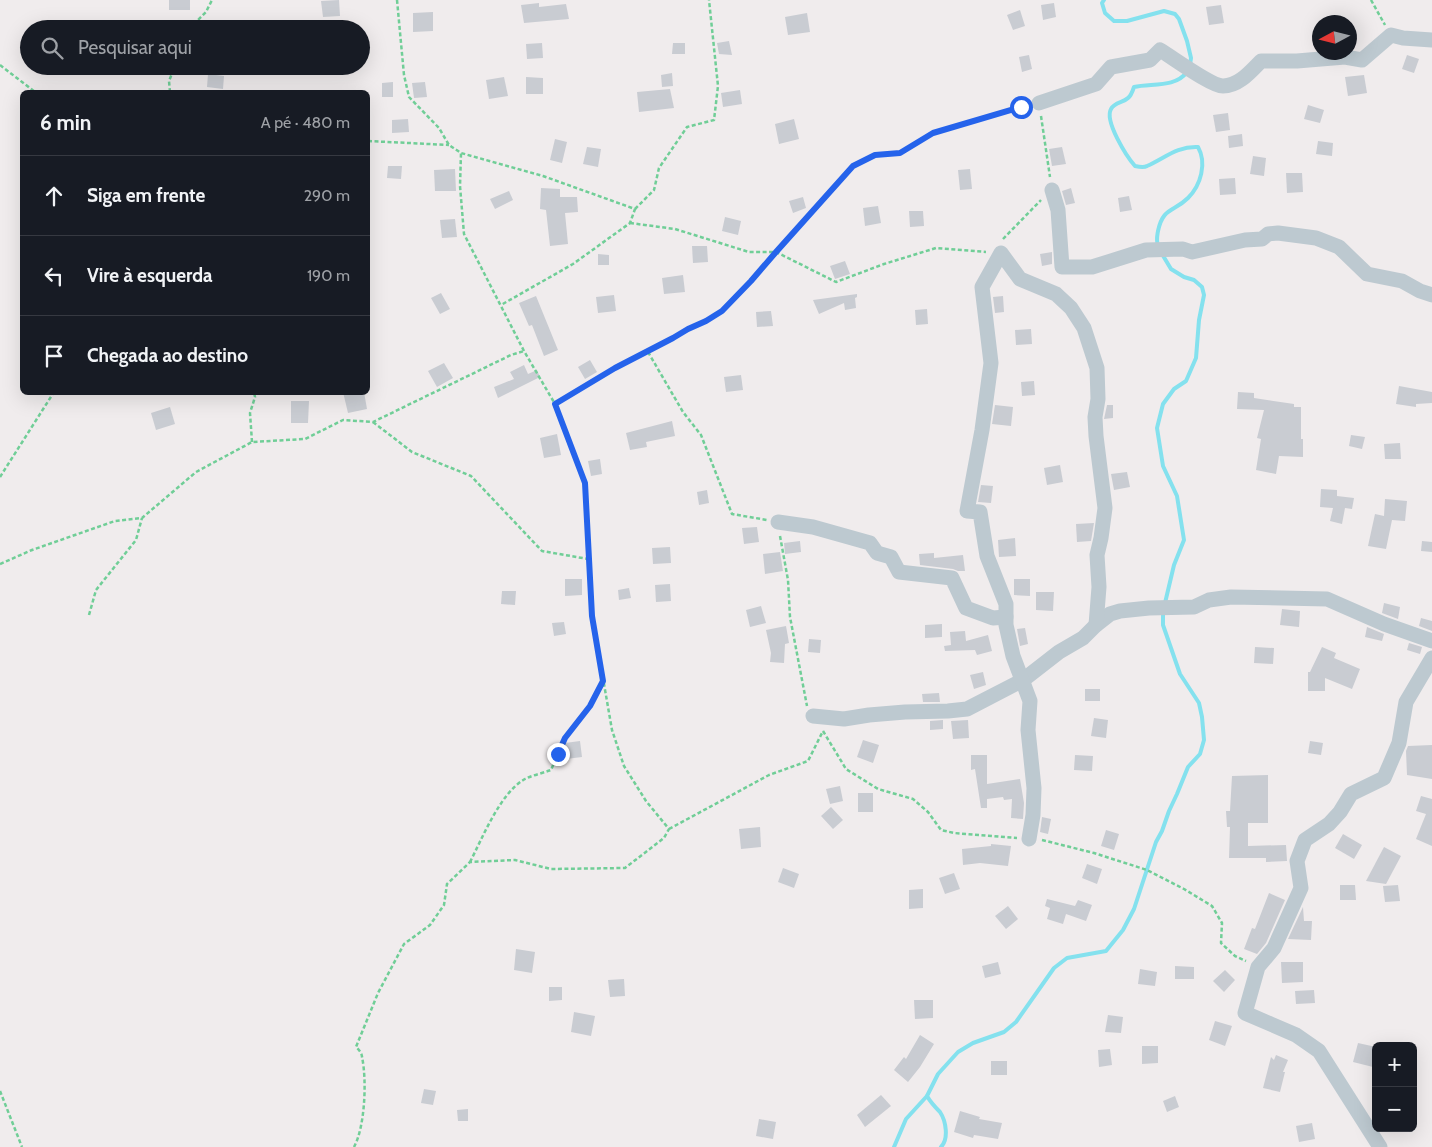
<!DOCTYPE html>
<html lang="pt">
<head>
<meta charset="utf-8">
<style>
  body { margin:0; font-family:Cabin,sans-serif; background:#242831; color:#f1f3f6 }
  .controls { position:absolute; right:15px; bottom:15px; display:grid; overflow:hidden; border-radius:8px; box-shadow:0 5px 20px #0002 }
  .controls button { width:45px; height:45px; display:grid; place-items:center; padding:0; border:0; border-bottom:1px solid #363941; background:#171b24; color:#f1f3f6; font:25px sans-serif }
  .compass { position:absolute; left:1312px; top:15px; width:45px; height:45px; border-radius:50%; background:#171b24; box-shadow:0 5px 20px #0002; rotate:263deg }
  .stop { position:absolute; width:15px; height:15px; margin:-11px; border:4px solid #2563eb; border-radius:50%; background:#fff }
  .stop.end { background:#2563eb; border-color:#fff; box-shadow:0 1px 5px #0008 }
  .list { margin:0; padding:0; list-style:none }
  h2 { display:flex; justify-content:space-between; align-items:center; height:65px; margin:0; padding:0 20px; font-size:21px }
  h2 small { font-size:16px; font-weight:400; color:#9ea1a6 }
  .list li { display:grid; grid-template-columns:32px 1fr auto; gap:15px; align-items:center; box-sizing:border-box; height:80px; padding:0 20px; border-top:1px solid #363941 }
  .list b { display:block; font-size:19px; white-space:nowrap }
  .list em { font-size:16px; font-style:normal; color:#9ea1a6 }
  .icon { flex:none; width:28px; height:28px; fill:none; stroke:currentColor; stroke-width:2; stroke-linecap:round; stroke-linejoin:round }
  .map { position:relative; flex:none; width:1432px; height:1147px; overflow:hidden }
  .search { position:absolute; background:#171b24; box-shadow:0 5px 20px #0002; left:20px; top:20px; width:350px; height:55px; display:flex; align-items:center; gap:12px; box-sizing:border-box; padding:0 18px; border-radius:28px; color:#9ea1a6; font-size:19px }
  .panel { position:absolute; background:#171b24; box-shadow:0 5px 20px #0002; left:20px; top:90px; width:350px; height:305px; border-radius:8px }
  .map>svg:first-child { display:block }
  .lines { fill:none; stroke-linecap:round; stroke-linejoin:round }
  .stream { stroke:#84e1ee; stroke-width:4 }
  .building { fill:#c9ccd2 }
  .path { stroke:#70ce97; stroke-width:2.5; stroke-dasharray:4 2.5; stroke-linecap:butt }
  .minor { stroke:#bdc9d0; stroke-width:15 }
  .route { stroke:#2563eb; stroke-width:6 }
</style>
</head>
<body>
<div class="map">
<svg width="1432" height="1147" viewBox="0 0 1432 1147">
  <rect width="100%" height="100%" fill="#f0eced"/>
  <g class="lines">
    <g class="stream">
      <polyline points="1104,0 1102,3 1105,13 1114,21 1127,21 1164,11 1175,14 1179,19 1187,41 1191,58 1190,65"/>
      <path d="M1158 246C1156 240 1157 237 1158 231 1163 207 1174 212 1188 198 1201 185 1207 163 1198 147 1177 146 1165 158 1147 166 1144 168 1139 167 1135 166 1127 157 1104 121 1111 109 1115 102 1123 103 1128 98 1131 96 1133 90 1134 87 1152 83 1175 88 1187 72"/>
      <polyline points="1162,254 1171,269 1184,277 1194,280 1202,287 1204,295 1199,320 1196,358 1186,381 1174,389 1163,404 1157,428 1163,466 1177,496 1184,540 1174,565 1165,603"/>
      <polyline points="894,1147 906,1119 927,1096"/>
      <path d="M941 1147C949 1139 946 1121 940 1112 935 1107 931 1103 927 1096L938 1074 958 1052 973 1043 1004 1032 1016 1022 1054 968 1067 958 1106 951 1123 930 1134 909 1156 842 1162 831 1169 811 1177 794 1188 767 1200 754 1204 740 1202 717 1199 703 1180 674 1163 625V612"/>
    </g>
  </g>
  <g class="building">
    <rect x="169" y="0" width="21" height="10"/>
    <polygon points="339,0 340,16 323,17 321,1"/>
    <polygon points="539,3 539,7 566,4 569,19 524,23 521,5"/>
    <polygon points="1054,3 1056,17 1043,20 1041,5"/>
    <polygon points="1221,5 1224,23 1209,25 1206,7"/>
    <polygon points="1020,10 1025,26 1013,30 1007,15"/>
    <polygon points="433,12 433,31 413,32 413,13"/>
    <polygon points="807,13 810,32 788,35 785,17"/>
    <polygon points="729,41 732,55 719,54 717,43"/>
    <polygon points="542,43 543,58 527,59 526,44"/>
    <polygon points="673,43 685,43 685,54 672,54"/>
    <polygon points="1029,55 1032,69 1022,72 1019,57"/>
    <polygon points="1407,55 1419,59 1414,73 1402,69"/>
    <polygon points="672,73 673,86 662,87 661,75"/>
    <polygon points="208,74 224,76 223,89 207,87"/>
    <polygon points="1364,75 1367,93 1348,96 1345,77"/>
    <polygon points="504,77 508,96 489,99 486,80"/>
    <polygon points="526,77 543,78 543,94 526,94"/>
    <polygon points="393,82 393,97 382,97 382,83"/>
    <polygon points="425,82 427,97 414,98 412,83"/>
    <polygon points="670,89 674,108 639,112 637,92"/>
    <polygon points="740,90 742,104 723,107 721,93"/>
    <polygon points="1308,105 1324,110 1320,123 1304,119"/>
    <polygon points="1228,113 1230,130 1216,132 1213,115"/>
    <polygon points="408,119 409,132 392,133 392,120"/>
    <polygon points="794,119 799,139 779,144 775,124"/>
    <polygon points="1242,134 1243,146 1229,148 1228,136"/>
    <polygon points="555,139 567,142 562,163 550,160"/>
    <polygon points="1318,141 1333,143 1332,156 1316,154"/>
    <polygon points="587,147 601,149 598,167 583,164"/>
    <polygon points="1062,147 1066,164 1052,166 1049,149"/>
    <polygon points="1253,156 1266,158 1264,176 1250,174"/>
    <polygon points="388,166 402,166 401,179 387,178"/>
    <polygon points="455,169 456,191 435,191 434,170"/>
    <polygon points="970,169 972,189 960,190 958,170"/>
    <polygon points="1286,173 1302,173 1303,192 1287,193"/>
    <polygon points="1235,178 1236,194 1220,195 1219,179"/>
    <polygon points="541,188 560,189 560,197 577,197 578,212 565,213 568,244 550,246 546,210 540,209"/>
    <polygon points="1071,188 1075,203 1066,205 1062,191"/>
    <polygon points="509,191 513,200 495,209 490,199"/>
    <polygon points="1129,196 1132,210 1120,212 1118,198"/>
    <polygon points="803,197 806,208 793,213 789,201"/>
    <polygon points="878,206 881,223 865,226 863,208"/>
    <polygon points="909,211 923,211 924,226 910,227"/>
    <polygon points="725,217 741,221 738,235 722,231"/>
    <polygon points="455,219 457,237 442,238 440,220"/>
    <polygon points="692,246 707,246 708,262 693,263"/>
    <polygon points="1052,252 1052,264 1042,266 1040,254"/>
    <polygon points="598,254 609,255 609,265 598,265"/>
    <polygon points="845,261 850,274 835,279 830,266"/>
    <polygon points="683,275 685,292 664,294 662,278"/>
    <polygon points="441,293 450,309 440,314 431,298"/>
    <polygon points="857,294 857,297 855,298 856,308 845,310 844,303 819,314 813,300"/>
    <polygon points="614,295 616,311 598,313 596,297"/>
    <polygon points="536,296 558,350 544,356 532,325 529,326 519,303"/>
    <polygon points="1003,296 1004,312 995,313 993,297"/>
    <polygon points="927,309 928,324 916,325 915,310"/>
    <polygon points="771,311 773,326 757,327 756,312"/>
    <polygon points="1031,329 1032,344 1016,345 1015,330"/>
    <polygon points="590,360 597,372 585,379 578,367"/>
    <polygon points="444,363 453,378 437,387 428,371"/>
    <polygon points="524,365 528,374 537,370 540,377 498,398 494,387 514,379 510,372"/>
    <polygon points="741,375 743,390 726,392 724,377"/>
    <polygon points="1034,381 1035,395 1022,396 1021,382"/>
    <polygon points="1399,386 1432,392 1432,403 1416,404 1416,407 1396,404"/>
    <polygon points="343,392 364,392 367,409 348,413"/>
    <polygon points="1238,392 1254,393 1254,398 1294,404 1294,407 1301,407 1301,439 1303,439 1303,457 1279,456 1276,474 1256,470 1261,439 1257,438 1264,410 1237,409"/>
    <polygon points="291,401 309,401 308,423 291,423"/>
    <polygon points="995,405 1013,407 1011,426 992,424"/>
    <polygon points="1107,405 1113,405 1113,418 1104,419"/>
    <polygon points="170,407 175,424 156,430 151,413"/>
    <polygon points="672,421 675,436 646,442 647,447 630,450 626,433"/>
    <polygon points="557,434 561,455 544,458 540,438"/>
    <polygon points="1351,435 1365,437 1362,449 1349,446"/>
    <polygon points="1400,443 1401,459 1385,459 1384,444"/>
    <polygon points="600,459 602,474 591,476 588,461"/>
    <polygon points="1060,465 1063,482 1047,485 1044,468"/>
    <polygon points="1127,472 1130,487 1114,490 1111,474"/>
    <polygon points="981,485 993,486 991,503 978,502"/>
    <polygon points="1321,489 1337,490 1337,496 1354,498 1352,509 1345,508 1342,524 1330,521 1333,508 1320,507"/>
    <polygon points="707,490 709,503 699,505 697,492"/>
    <polygon points="1385,499 1407,501 1405,521 1392,520 1386,549 1368,546 1375,514 1384,516"/>
    <polygon points="1094,523 1091,541 1077,542 1076,524"/>
    <polygon points="757,527 759,542 744,544 742,528"/>
    <polygon points="1015,538 1016,556 999,557 998,540"/>
    <polygon points="800,541 801,552 785,554 784,543"/>
    <polygon points="1422,541 1432,542 1432,552 1421,551"/>
    <polygon points="670,547 671,563 653,564 652,548"/>
    <polygon points="780,552 783,571 765,574 763,554"/>
    <polygon points="934,553 934,558 963,555 965,571 958,571 953,569 920,565 919,554"/>
    <polygon points="565,579 582,579 582,595 565,596"/>
    <polygon points="1014,579 1030,579 1030,596 1014,595"/>
    <polygon points="670,584 671,601 656,602 655,585"/>
    <polygon points="629,588 631,598 619,600 618,590"/>
    <polygon points="502,591 516,591 515,605 501,604"/>
    <polygon points="1036,592 1054,592 1053,611 1036,610"/>
    <polygon points="1384,603 1400,607 1398,619 1382,613"/>
    <polygon points="761,606 766,623 750,627 746,610"/>
    <polygon points="1282,609 1300,611 1299,627 1280,625"/>
    <polygon points="1421,618 1432,621 1432,631 1419,626"/>
    <polygon points="564,622 566,634 554,636 552,623"/>
    <polygon points="942,624 942,637 925,638 925,625"/>
    <polygon points="786,626 789,643 785,644 784,663 770,662 771,653 766,630"/>
    <polygon points="1367,627 1384,634 1382,641 1365,637"/>
    <polygon points="1025,628 1028,644 1020,646 1017,629"/>
    <polygon points="965,631 966,641 988,635 992,651 977,655 975,650 945,651 944,646 951,645 950,632"/>
    <polygon points="809,639 821,640 820,653 808,652"/>
    <polygon points="1409,643 1422,647 1420,654 1407,650"/>
    <polygon points="1255,647 1274,648 1273,664 1254,663"/>
    <polygon points="1322,647 1336,653 1334,658 1360,669 1352,689 1325,678 1325,691 1308,691 1308,672 1310,672"/>
    <polygon points="983,672 986,685 974,689 970,675"/>
    <rect x="1085" y="689" width="15" height="12"/>
    <polygon points="939,693 940,702 923,702 922,694"/>
    <polygon points="1094,718 1108,720 1106,738 1091,736"/>
    <polygon points="943,720 943,729 930,730 930,721"/>
    <polygon points="968,720 969,738 953,739 951,721"/>
    <polygon points="863,740 879,745 873,763 857,757"/>
    <polygon points="580,741 582,757 566,759 565,743"/>
    <polygon points="1310,741 1323,743 1321,755 1308,753"/>
    <polygon points="1432,745 1432,779 1407,775 1406,751 1408,746"/>
    <polygon points="971,755 987,755 987,784 1020,779 1024,803 1023,819 1011,818 1012,799 1004,800 1003,797 987,799 987,808 981,808 975,769 971,770"/>
    <polygon points="1075,755 1093,756 1092,771 1074,770"/>
    <polygon points="1268,775 1268,823 1248,823 1248,846 1286,845 1287,861 1266,862 1266,858 1229,858 1230,827 1227,827 1226,811 1230,811 1232,776"/>
    <polygon points="840,786 843,801 830,804 826,789"/>
    <rect x="858" y="793" width="15" height="19"/>
    <polygon points="1421,796 1432,799 1432,846 1416,839 1426,814 1416,811"/>
    <polygon points="831,807 843,820 833,829 821,816"/>
    <polygon points="1042,817 1051,819 1048,834 1040,832"/>
    <polygon points="760,827 761,847 741,849 739,829"/>
    <polygon points="1106,830 1119,834 1114,850 1101,846"/>
    <polygon points="1343,834 1362,845 1354,859 1335,848"/>
    <polygon points="991,844 1011,846 1008,866 980,863 963,865 962,849 991,846"/>
    <polygon points="1384,847 1401,856 1386,884 1366,881"/>
    <polygon points="1087,864 1102,869 1097,884 1082,878"/>
    <polygon points="783,868 799,874 794,888 778,882"/>
    <polygon points="954,873 960,889 945,894 939,878"/>
    <polygon points="1340,885 1355,885 1356,900 1340,900"/>
    <polygon points="1398,885 1400,901 1385,902 1383,886"/>
    <polygon points="923,889 923,908 909,909 909,890"/>
    <polygon points="1269,893 1285,900 1266,943 1257,954 1244,949 1252,928 1255,929"/>
    <polygon points="1047,899 1075,906 1078,900 1092,905 1086,921 1066,914 1063,924 1047,919 1050,908 1045,906"/>
    <polygon points="1008,906 1018,919 1006,929 995,916"/>
    <polygon points="1303,907 1304,921 1312,921 1311,940 1288,939"/>
    <polygon points="516,949 535,952 532,973 514,970"/>
    <polygon points="998,962 1001,974 985,978 982,966"/>
    <polygon points="1281,962 1303,962 1303,982 1282,983"/>
    <polygon points="1175,966 1194,967 1194,979 1175,979"/>
    <polygon points="1140,969 1157,972 1155,986 1138,984"/>
    <polygon points="1225,970 1235,980 1224,992 1213,981"/>
    <polygon points="624,979 625,996 610,997 608,980"/>
    <polygon points="549,987 562,987 562,1000 549,1001"/>
    <polygon points="1314,990 1315,1003 1296,1004 1295,991"/>
    <polygon points="914,1000 933,1000 933,1018 915,1019"/>
    <polygon points="574,1012 595,1016 591,1036 571,1032"/>
    <polygon points="1108,1015 1123,1017 1121,1033 1105,1032"/>
    <polygon points="1215,1021 1232,1026 1225,1046 1209,1040"/>
    <polygon points="920,1035 934,1044 920,1067 908,1082 894,1070 904,1057 906,1059"/>
    <polygon points="1358,1043 1376,1047 1373,1067 1353,1062"/>
    <polygon points="1142,1046 1158,1046 1158,1063 1142,1064"/>
    <polygon points="1110,1049 1112,1065 1099,1067 1098,1050"/>
    <polygon points="1276,1055 1288,1060 1283,1072 1285,1072 1280,1092 1263,1088 1271,1057 1274,1060"/>
    <rect x="991" y="1061" width="16" height="14"/>
    <polygon points="424,1089 436,1091 433,1105 421,1103"/>
    <polygon points="881,1095 891,1106 865,1127 857,1115"/>
    <polygon points="1175,1096 1179,1107 1167,1112 1163,1101"/>
    <polygon points="468,1109 468,1121 458,1121 457,1110"/>
    <polygon points="960,1111 980,1117 979,1119 1002,1123 998,1139 974,1135 973,1138 954,1132"/>
    <polygon points="759,1119 776,1122 773,1139 756,1136"/>
    <polygon points="1312,1123 1315,1139 1299,1142 1296,1126"/>
  </g>
  <g class="lines">
    <g class="path">
      <polyline points="397,0 404,75 409,97 439,128 449,145 461,153 543,176 635,209 630,223 573,264 501,305"/>
      <polyline points="1371,0 1385,25"/>
      <polyline points="189,29 206,12 212,0"/>
      <polyline points="0,65 35,92"/>
      <polyline points="170,92 169,81 175,66"/>
      <polyline points="1041,116 1050,177"/>
      <polyline points="368,141 449,145"/>
      <polyline points="635,209 654,190 659,168 687,127 714,120 718,86 709,0"/>
      <polyline points="630,223 675,229 749,252 776,252 836,282 884,264 936,248 986,252"/>
      <polyline points="1003,239 1041,200"/>
      <polyline points="648,352 683,412 701,435 732,514 767,520"/>
      <polyline points="556,404 615,368 673,339 688,329 706,321 722,311 751,281 776,252 853,166 875,155 900,153 933,133 1027,106"/>
      <polyline points="373,422 412,452 471,476 542,551 588,559"/>
      <polyline points="252,442 250,413 255,397 254,392"/>
      <polyline points="0,477 54,392"/>
      <polyline points="780,536 788,580 790,617 807,706"/>
      <polyline points="0,564 32,550 115,521 142,518 196,472 252,442 305,439 343,420 373,422 511,355 524,351"/>
      <polyline points="89,615 96,590 136,540 142,518"/>
      <polyline points="823,731 846,769 878,789 913,799 928,812 941,830 954,833 1017,838"/>
      <polyline points="669,829 769,775 808,761 823,731"/>
      <polyline points="1042,840 1094,853 1147,870 1184,889 1212,906 1222,923 1221,943 1235,956 1246,961"/>
      <path d="M470 862C483 837 500 793 525 779 533 775 543 773 551 770L565 738 590 706 602 682"/>
      <polyline points="0,1091 22,1147"/>
      <path d="M354 1147C365 1127 367 1080 362 1057 362 1053 359 1050 356 1047L378 993 404 944 430 925 444 905 447 884 470 862 515 860 551 869 625 868 664 838 669 829 646 801 624 766 612 730 592 615 585 483 555 404 524 351 464 234 460 186 461 153"/>
    </g>
    <g class="minor">
      <path d="M1039 103 1096 84 1111 67 1150 60 1160 50C1172 57 1211 86 1223 86 1239 86 1251 71 1261 61H1297L1345 57 1362 60 1391 35 1403 38 1432 40"/>
      <polyline points="1052,190 1058,210 1062,267 1092,267 1146,250 1183,249 1192,252 1245,240 1262,239 1268,234 1278,233 1316,238 1339,247 1367,274 1402,281 1420,291 1432,295"/>
      <polyline points="778,522 813,527 870,543 877,553 891,557 899,572 952,578 966,608 993,618 1006,617"/>
      <polyline points="813,716 844,719 869,715 905,712 948,711 967,709 1023,680 1059,652 1083,638 1096,625 1110,614 1120,611 1149,608 1194,607 1209,600 1231,597 1327,599 1384,624 1432,641"/>
      <polyline points="1029,839 1033,815 1034,788 1028,730 1030,701 1013,656 1006,625 1006,604 987,556 980,512 967,511 982,430 991,363 982,287 1001,253 1020,279 1056,294 1071,308 1084,328 1097,368 1098,399 1095,417 1096,436 1105,508 1101,538 1097,555 1099,587 1096,625"/>
      <polyline points="1380,1147 1319,1051 1296,1035 1245,1013 1258,967 1274,948 1301,888 1297,861 1305,840 1329,824 1340,812 1351,794 1384,778 1399,743 1406,702 1432,658"/>
    </g>
  </g>
  <g class="lines">
    <polyline class="route" points="558,754 565,738 590,706 603,681 592,616 585,483 555,404 615,368 673,338 688,329 706,321 722,311 751,281 776,252 853,166 875,155 900,153 933,133 1021,107"/>
  </g>
</svg>
<div class="controls">
<button>+</button>
<button>−</button>
</div>
<svg class="compass" viewBox="-18 -18 36 36"><path d="M0-13l5 13h-10z" fill="#e53935"/><path d="M0 13l5-13h-10z" fill="#9ea1a6"/></svg>
<div class="stop" style="left:1021px;top:107px"></div>
<div class="stop end" style="left:558px;top:754px"></div>
<div class="search"><svg class="icon" aria-label="search" viewBox="0 0 24 24"><circle cx="10" cy="10" r="6"/><path d="M15 15l6 6"/></svg>Pesquisar aqui</div>
<section class="panel">
<h2>6 min<small>A pé · 480 m</small></h2>
<ul class="list">
<li><svg class="icon" aria-label="ahead" viewBox="0 0 24 24"><path d="M12 20V5M6 11l6-6 6 6"/></svg><div><b>Siga em frente</b></div><em>290 m</em></li>
<li><svg class="icon" aria-label="left" viewBox="0 0 24 24"><path d="M17 20v-9H6M10 6l-5 5 5 5"/></svg><div><b>Vire à esquerda</b></div><em>190 m</em></li>
<li><svg class="icon" aria-label="arrive" viewBox="0 0 24 24"><path d="M6 21V4h12l-3 4 3 4H6"/></svg><div><b>Chegada ao destino</b></div></li>
</ul>
</section>
</div>
</body>
</html>
